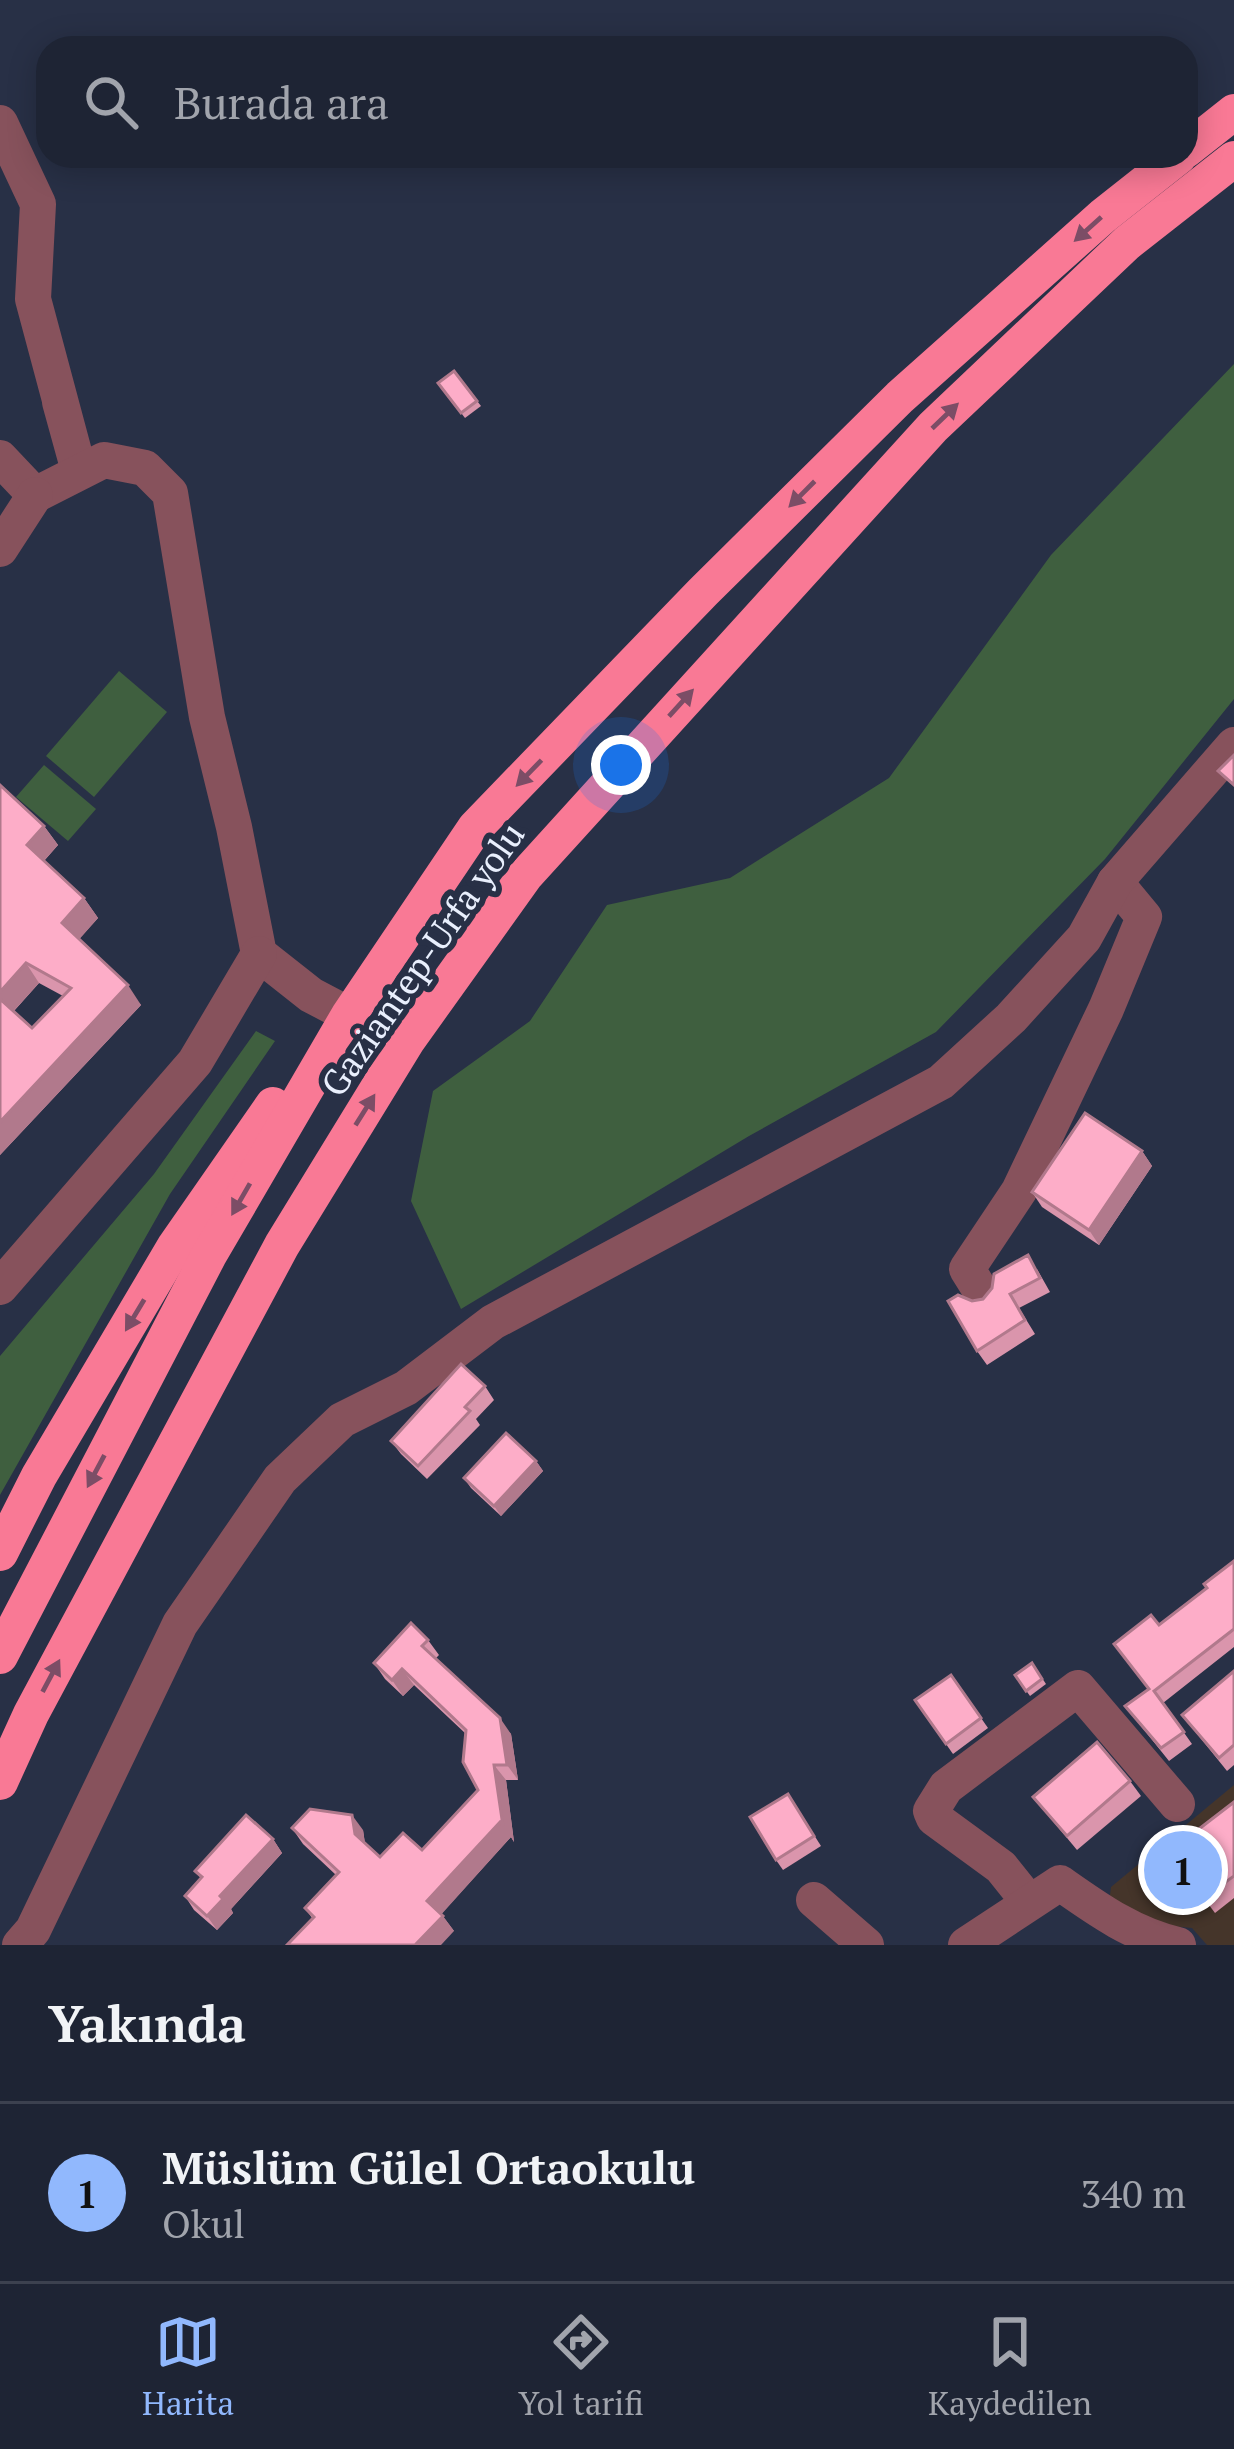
<!DOCTYPE html>
<html lang="tr">
<head>
<meta charset="utf-8">
<style>
  body { margin:0; font-family:"PT Serif",serif; background:#262c3c; color:#f1f3f6 }
  .you { position:absolute; left:621px; top:765px; width:42px; height:42px; margin:-30px; border:9px solid #fff; border-radius:50%; background:#1a73e8; box-shadow:0 0 0 18px #1a73e833 }
  .badge { display:grid; place-items:center; width:78px; height:78px; border-radius:50%; background:#91b8fd; color:#111; font-size:39px; font-weight:700 }
  .pin { position:absolute; translate:-50% -50%; border:6px solid #fff; box-shadow:0 3px 12px #0006 }
  .list { margin:0; padding:0; list-style:none }
  h2 { display:flex; justify-content:space-between; align-items:center; height:156px; margin:0; padding:0 48px; font-size:51px }
  h2 small { font-size:39px; font-weight:400; color:#a1a4ac }
  .list li { display:grid; grid-template-columns:78px 1fr auto; gap:36px; align-items:center; box-sizing:border-box; height:180px; padding:0 48px; border-top:3px solid #3c414f }
  .list b { display:block; font-size:45px; white-space:nowrap }
  .list p { margin:0; font-size:39px; white-space:nowrap; color:#a1a4ac }
  .list em { font-size:39px; font-style:normal; color:#a1a4ac }
  .icon { flex:none; width:66px; height:66px; fill:none; stroke:currentColor; stroke-width:2; stroke-linecap:round; stroke-linejoin:round }
  .map { position:relative; flex:none; width:1234px; height:1945px; overflow:hidden }
  .search { position:absolute; background:#1e2434; box-shadow:0 6px 30px #0003; left:36px; right:36px; top:36px; height:132px; display:flex; align-items:center; gap:30px; box-sizing:border-box; padding:0 42px; border-radius:36px; color:#a1a4ac; font-size:45px }
  .sheet { height:336px; background:#1e2434 }
  nav { display:flex; justify-content:space-around; align-items:center; box-sizing:border-box; height:168px; border-top:3px solid #3c414f; background:#1e2434; font-size:33px; color:#a1a4ac }
  nav a { display:grid; justify-items:center; gap:6px }
  nav .on { color:#91b8fd }
  .map>svg:first-child { display:block }
  .education { fill:#45352a }
  .green { fill:#3f5f3f }
  .lines { fill:none; stroke-linecap:round; stroke-linejoin:round }
  .minor { stroke:#87525c; stroke-width:36 }
  .highway { stroke:#f97995; stroke-width:36 }
  .wall { fill:#da95ac; fill-rule:evenodd }
  .shaded-wall { fill:#b1798c }
  .building { fill:#fdadc8; stroke:#b1798c; stroke-width:3 }
  .oneway { fill:#7c4d66 }
  .labels { text-anchor:middle; dominant-baseline:central; stroke-width:12; stroke-linejoin:round; paint-order:stroke }
  .street-label { font-size:36px; fill:#e9effd; stroke:#283046 }
</style>
</head>
<body>
<div class="map">
<svg width="1234" height="1945" viewBox="0 0 1234 1945">
  <rect width="100%" height="100%" fill="#283046"/>
  <polygon class="education" points="1234,1785 1234,1945 1207,1945 1192,1928 1160,1925 1109,1903 1111,1887"/>
  <g class="green">
    <polygon points="1234,364 1234,699 1105,859 936,1032 749,1136 461,1309 411,1201 433,1091 530,1021 607,905 730,878 889,778 1051,555"/>
    <polygon points="119,671 167,712 94,797 46,756"/>
    <polygon points="44,765 96,809 68,841 16,797"/>
    <polygon points="256,1031 275,1041 170,1194 0,1495 0,1356 154,1174"/>
  </g>
  <g class="lines">
    <g class="minor">
      <polyline points="0,123 38,204 33,299 79,471 60,402"/>
      <polyline points="0,458 35,495 104,460 145,468 170,493 207,717 234,827 259,954 311,995 349,1015"/>
      <polyline points="0,549 35,495"/>
      <polyline points="0,1287 195,1062 259,954"/>
      <polyline points="982,1293 967,1269 1019,1191 1106,1009 1144,917 1115,882"/>
      <polyline points="814,1900 866,1945"/>
      <polyline points="1029,1902 1001,1867 934,1818 931,1811 946,1787 1078,1688 1177,1804"/>
      <polyline points="20,1945 33,1930 180,1624 280,1479 342,1420 406,1388 493,1322 941,1082 1011,1018 1084,938 1115,882 1234,745"/>
      <path d="M966 1945 1060 1883C1097 1909 1133 1935 1178 1945"/>
    </g>
    <g class="highway">
      <polyline points="1186,150 1234,112"/>
      <polyline points="0,1553 39,1476 175,1246 273,1105"/>
      <polyline points="0,1656 209,1255 349,1015 475,828 703,592 900,397 1103,216 1179,156"/>
      <polyline points="0,1782 31,1714 282,1245 407,1041 525,876 933,427 1127,243 1234,159"/>
    </g>
  </g>
  <g class="wall">
    <polygon points="454,371 481,406 465,418 438,383"/>
    <path d="M0 785 44 826 58 845 44 861 84 898 98 918 79 939 141 1005 0 1155ZM39 983 63 996 32 1028 14 1011Z"/>
    <polygon points="1142,1151 1152,1166 1099,1245 1042,1207 1032,1192"/>
    <polygon points="1037,1269 1050,1292 1019,1308 1035,1334 987,1365 977,1351 972,1301 983,1299"/>
    <polygon points="485,1386 494,1400 476,1419 480,1425 427,1479 401,1454 391,1441"/>
    <polygon points="536,1461 543,1471 501,1516 471,1488 464,1478"/>
    <polygon points="1234,1561 1234,1647 1163,1703 1192,1744 1169,1761 1125,1706 1148,1690 1159,1625 1207,1588"/>
    <polygon points="428,1640 439,1655 436,1658 511,1734 518,1780 506,1780 514,1842 511,1837 441,1914 454,1931 312,1918 305,1908 336,1875 303,1844 292,1828 363,1830 365,1844 380,1857 422,1850 478,1790 466,1734 414,1685 403,1696 385,1679 374,1663"/>
    <polygon points="1032,1663 1046,1684 1030,1696 1015,1675"/>
    <polygon points="1234,1671 1234,1765 1227,1771 1182,1715"/>
    <polygon points="951,1675 988,1728 953,1754 915,1700"/>
    <polygon points="1130,1781 1141,1796 1077,1850 1033,1797"/>
    <polygon points="788,1794 821,1846 783,1870 776,1860"/>
    <polygon points="1234,1802 1234,1898 1215,1913 1169,1852"/>
    <polygon points="273,1839 282,1853 231,1909 233,1913 217,1930 194,1910 185,1896 201,1878 195,1871"/>
  </g>
  <g class="shaded-wall">
    <polygon points="44,826 58,845 40,865 27,845"/>
    <polygon points="84,898 98,918 76,943 62,923"/>
    <polygon points="26,963 39,983 10,1015 0,1001 0,992"/>
    <polygon points="128,985 141,1005 0,1155 0,1122"/>
    <polygon points="1142,1151 1152,1166 1099,1245 1089,1230"/>
    <polygon points="536,1461 543,1471 501,1516 494,1506"/>
    <polygon points="402,1669 414,1685 403,1696 392,1680"/>
    <polygon points="500,1718 511,1734 518,1780 507,1765"/>
    <polygon points="494,1765 506,1780 514,1842 511,1837 439,1917 427,1901"/>
    <polygon points="352,1815 363,1830 366,1850 355,1834"/>
    <polygon points="273,1839 282,1853 231,1909 233,1913 217,1930 207,1916 220,1896"/>
    <polygon points="443,1916 454,1931 441,1945 415,1945"/>
  </g>
  <g class="building">
    <polygon points="454,371 477,401 461,413 438,383"/>
    <polygon points="1234,755 1234,785 1218,771"/>
    <polygon points="0,785 44,826 27,845 84,898 62,923 128,985 0,1122 0,999 32,1028 71,988 26,963 0,992"/>
    <polygon points="1085,1113 1142,1151 1089,1230 1032,1192"/>
    <polygon points="1028,1255 1040,1278 1010,1294 1025,1320 977,1351 948,1301 958,1295 972,1301 983,1299 992,1288 994,1274"/>
    <polygon points="461,1364 485,1386 465,1407 470,1411 418,1466 391,1441"/>
    <polygon points="506,1433 536,1461 494,1506 464,1478"/>
    <polygon points="1234,1561 1234,1629 1154,1691 1184,1732 1161,1748 1125,1706 1149,1689 1114,1644 1151,1615 1159,1625 1207,1588 1204,1584"/>
    <polygon points="411,1623 428,1640 422,1646 500,1718 507,1765 494,1765 503,1826 500,1822 427,1901 443,1916 415,1945 287,1945 314,1917 305,1908 339,1872 292,1828 310,1809 352,1815 355,1834 380,1857 403,1833 422,1850 478,1790 463,1762 466,1730 402,1669 392,1680 374,1663"/>
    <polygon points="1032,1663 1042,1679 1026,1691 1015,1675"/>
    <polygon points="1234,1671 1234,1745 1219,1758 1182,1715"/>
    <polygon points="951,1675 981,1718 946,1744 915,1700"/>
    <polygon points="1097,1742 1130,1781 1067,1836 1033,1797"/>
    <polygon points="788,1794 814,1836 776,1860 750,1817"/>
    <polygon points="1234,1802 1234,1876 1204,1898 1169,1852"/>
    <polygon points="246,1815 273,1839 220,1896 223,1899 207,1916 185,1896 202,1877 195,1871"/>
  </g>
  <defs><path id="oneway-solid" d="M-6-.8H1V-3.2L6.5 0L1 3.2V.8H-6Z" transform="scale(3)"/></defs>
  <g class="oneway">
    <use href="#oneway-solid" transform="translate(1088 229) rotate(138)"/>
    <use href="#oneway-solid" transform="translate(945 416) rotate(-44)"/>
    <use href="#oneway-solid" transform="translate(802 494) rotate(135)"/>
    <use href="#oneway-solid" transform="translate(681 703) rotate(-48)"/>
    <use href="#oneway-solid" transform="translate(529 773) rotate(134)"/>
    <use href="#oneway-solid" transform="translate(365 1110) rotate(-58)"/>
    <use href="#oneway-solid" transform="translate(241 1199) rotate(120)"/>
    <use href="#oneway-solid" transform="translate(135 1315) rotate(121)"/>
    <use href="#oneway-solid" transform="translate(96 1471) rotate(118)"/>
    <use href="#oneway-solid" transform="translate(51 1676) rotate(-62)"/>
  </g>
  <g class="labels">
    <g class="street-label">
      <text transform="translate(422 959) rotate(-55)">Gaziantep-Urfa yolu</text>
    </g>
  </g>
</svg>
<div class="you"></div>
<div class="pin badge" style="left:1183px;top:1870px">1</div>
<div class="search"><svg class="icon" aria-label="search" viewBox="0 0 24 24"><circle cx="10" cy="10" r="6"/><path d="M15 15l6 6"/></svg>Burada ara</div>
</div>
<section class="sheet">
<h2>Yakında<small></small></h2>
<ul class="list">
<li><span class="badge">1</span><div><b>Müslüm Gülel Ortaokulu</b><p>Okul</p></div><em>340 m</em></li>
</ul>
</section>
<nav>
<a class="on"><svg class="icon" aria-label="map" viewBox="0 0 24 24"><path d="M3 6l6-2 6 2 6-2v14l-6 2-6-2-6 2zM9 4v14M15 6v14"/></svg>Harita</a>
<a><svg class="icon" aria-label="directions" viewBox="0 0 24 24"><path d="M12 3l9 9-9 9-9-9zM9 14v-3h6M13 9l2 2-2 2"/></svg>Yol tarifi</a>
<a><svg class="icon" aria-label="saved" viewBox="0 0 24 24"><path d="M7 4h10v16l-5-4-5 4z"/></svg>Kaydedilen</a>
</nav>
</body>
</html>
